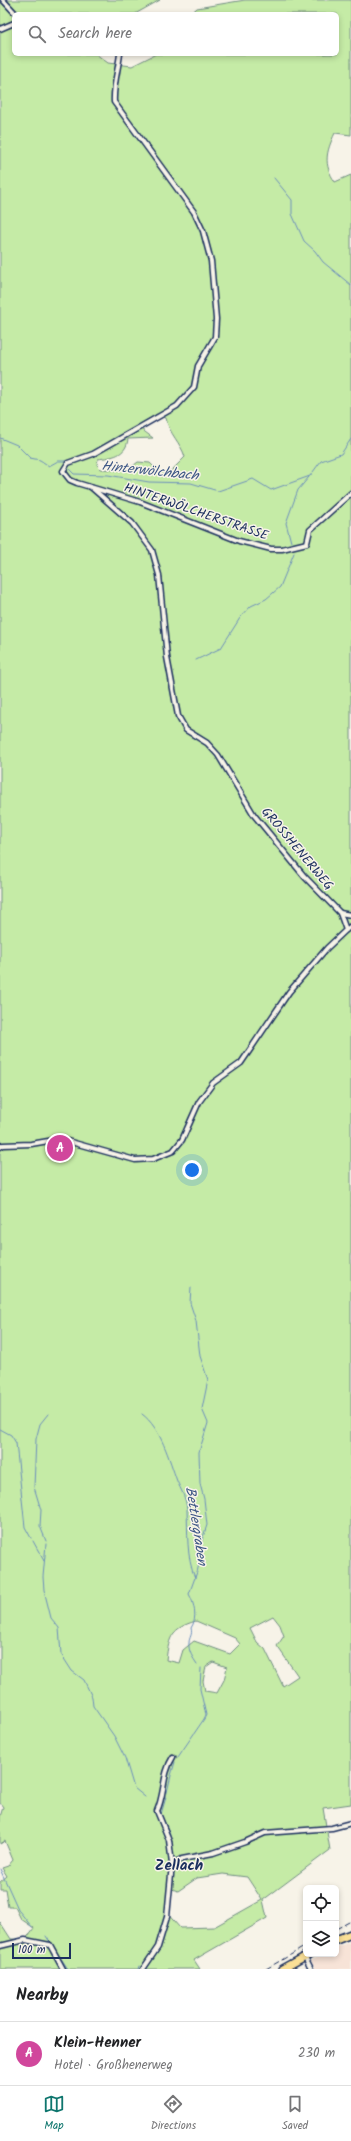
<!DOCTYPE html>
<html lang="en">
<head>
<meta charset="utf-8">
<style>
  body { margin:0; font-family:Kalam,sans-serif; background:#f2f2f2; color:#202124 }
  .controls { position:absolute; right:12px; bottom:12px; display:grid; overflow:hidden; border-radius:6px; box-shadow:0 2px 6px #0003 }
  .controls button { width:36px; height:36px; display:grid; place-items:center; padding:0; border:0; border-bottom:1px solid #e0e0e0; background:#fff; color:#202124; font:20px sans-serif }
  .scale { position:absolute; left:12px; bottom:10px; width:59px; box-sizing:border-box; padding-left:4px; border:2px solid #1b2f5e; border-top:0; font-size:11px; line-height:14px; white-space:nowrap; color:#1b2f5e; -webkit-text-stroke:3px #f7f3e8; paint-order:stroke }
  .you { position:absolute; left:192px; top:1170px; width:14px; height:14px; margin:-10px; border:3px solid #fff; border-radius:50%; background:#1a73e8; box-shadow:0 0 0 6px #1a73e833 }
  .badge { display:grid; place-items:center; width:26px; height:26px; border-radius:50%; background:#0f766e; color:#fff; font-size:13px; font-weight:700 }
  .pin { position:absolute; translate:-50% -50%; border:2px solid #fff; box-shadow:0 1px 4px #0006 }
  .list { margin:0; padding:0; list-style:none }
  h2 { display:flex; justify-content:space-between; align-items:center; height:52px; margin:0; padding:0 16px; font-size:17px }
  h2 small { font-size:13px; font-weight:400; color:#757577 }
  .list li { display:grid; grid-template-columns:26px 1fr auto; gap:12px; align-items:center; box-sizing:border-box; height:64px; padding:0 16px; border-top:1px solid #e0e0e0 }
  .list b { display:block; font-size:15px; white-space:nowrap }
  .list p { margin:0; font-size:13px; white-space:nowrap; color:#757577 }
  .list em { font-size:13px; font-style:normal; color:#757577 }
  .icon { flex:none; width:22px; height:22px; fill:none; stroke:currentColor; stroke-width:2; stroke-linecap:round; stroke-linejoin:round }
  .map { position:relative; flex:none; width:351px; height:1969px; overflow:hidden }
  .search { position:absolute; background:#fff; box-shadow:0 2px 6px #0003; left:12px; right:12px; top:12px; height:44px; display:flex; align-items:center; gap:10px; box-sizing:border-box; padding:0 14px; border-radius:6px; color:#757577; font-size:15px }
  .sheet { height:116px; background:#fff }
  nav { display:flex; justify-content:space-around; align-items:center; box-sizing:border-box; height:56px; border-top:1px solid #e0e0e0; background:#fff; font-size:11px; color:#757577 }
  nav a { display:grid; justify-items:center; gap:2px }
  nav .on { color:#0f766e }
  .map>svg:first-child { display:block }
  .built { fill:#f7e3d7 }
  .green { fill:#c5eba6; stroke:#708d82; fill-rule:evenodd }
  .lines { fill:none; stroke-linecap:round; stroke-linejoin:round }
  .stream { stroke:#6b8ebc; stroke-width:1 }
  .street-casing { stroke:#1b2f5e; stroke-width:7 }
  .primary-casing { stroke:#1b2f5e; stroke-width:10 }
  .street { stroke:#f7f3e8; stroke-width:4 }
  .primary { stroke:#fadf96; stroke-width:7 }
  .rail { stroke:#1b2f5e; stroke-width:1; stroke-dasharray:6 3; stroke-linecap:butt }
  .labels { text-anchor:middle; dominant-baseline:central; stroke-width:3; stroke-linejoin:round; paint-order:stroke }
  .street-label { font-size:13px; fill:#1b2f5e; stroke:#f7f3e8 }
  .water-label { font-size:14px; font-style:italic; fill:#3c5685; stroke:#f7f3e8 }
  .quarter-label { font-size:15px; font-weight:bold; fill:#1b2f5e; stroke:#f7f3e8 }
</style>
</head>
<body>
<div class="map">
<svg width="351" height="1969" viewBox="0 0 351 1969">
  <rect width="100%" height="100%" fill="#f7f3e8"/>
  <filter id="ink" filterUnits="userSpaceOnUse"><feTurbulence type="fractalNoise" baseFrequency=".025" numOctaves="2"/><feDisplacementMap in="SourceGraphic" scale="8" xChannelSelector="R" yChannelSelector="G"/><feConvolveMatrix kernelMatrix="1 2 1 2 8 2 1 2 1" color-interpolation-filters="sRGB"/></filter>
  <g filter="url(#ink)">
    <polygon class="built" points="351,1942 351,1969 316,1969 311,1961 323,1954 336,1954 336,1947"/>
    <path class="green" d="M0 0H160L135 14H14V54H96L108 63 132 66 156 54H337V14H190L197 8 245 0H351V135L335 133C326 152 323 164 335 182L351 175V1804L323 1808 330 1850 263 1900 267 1918 194 1960 200 1969H0V1922L11 1939H26L34 1928 21 1919 15 1907H8L5 1889H0V1882L7 1876 2 1868 8 1866 13 1860 5 1841 0 1844V1817L3 1807 0 1803ZM157 414 166 418C169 434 181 443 185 457L171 471 159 472 150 463 138 462 129 469 115 470 101 469 97 465 98 459C112 457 126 456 128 439L153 438 137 426ZM273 1616 280 1625 284 1636 277 1646 298 1676 283 1686 265 1649 257 1642 250 1628ZM196 1621 235 1638 240 1644 230 1654 194 1641 183 1650 179 1663 166 1660C169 1636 172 1628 196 1621ZM213 1662 227 1667 224 1680 217 1693 205 1691 203 1681 206 1667ZM223 1874 247 1877 262 1900 214 1927 180 1928 166 1912 169 1888 178 1891 197 1878Z"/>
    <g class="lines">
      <g class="stream">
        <polyline points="274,178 292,200 292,214 304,241 315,251 323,262 351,285"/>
        <polyline points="0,438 17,445 30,458 40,460 49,466 58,461 66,461"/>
        <polyline points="69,469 74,474 108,475 149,482 191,483 218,491 253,479 271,490 310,476 321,461 341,454 351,439"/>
        <polyline points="291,542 286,523 298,490 309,477"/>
        <polyline points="196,660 221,648 240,618 251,606 266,599 280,587 294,553"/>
        <path d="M191 1288 190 1303 196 1321 200 1356 208 1380 202 1409 208 1423 199 1452 200 1484 204 1499 207 1525 200 1546 201 1557 197 1572 189 1594C194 1603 198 1618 191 1628 193 1635 189 1637 189 1643 188 1651 193 1658 197 1664"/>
        <path d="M142 1414C161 1428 169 1459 177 1481 181 1490 186 1498 187 1509 188 1532 186 1557 195 1578"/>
        <polyline points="0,1429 11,1435 16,1443 25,1527 31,1538"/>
        <polyline points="33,1541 44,1561"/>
        <polyline points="46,1541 40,1526 41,1510 34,1487 36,1439 40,1424 48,1414"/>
        <polyline points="46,1544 43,1577 44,1590 51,1618 59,1628 61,1654 72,1671 84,1680 92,1697 93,1706 114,1736 125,1758 134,1788 145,1797"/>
        <polyline points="178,1757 204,1719 206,1715 200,1689 201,1668"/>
        <path d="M170 1834 161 1814C167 1797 169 1779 175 1762"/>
        <polyline points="0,1869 19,1911 32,1927"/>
        <polyline points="46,1936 68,1969"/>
        <polyline points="138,1969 139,1966"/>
      </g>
      <defs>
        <g id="street">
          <polyline points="3,0 16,14"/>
          <polyline points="0,29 14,23"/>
          <path d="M120 54C118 70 113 86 114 102L194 212 203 231 211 261 216 319 215 337 198 366 194 387 177 406 93 454 68 463 63 471 70 480 77 483 140 502 239 541 271 549H282L307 543 310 530 351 493"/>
          <polyline points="340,913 351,915"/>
          <polyline points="346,930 351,926"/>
          <polyline points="0,1147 3,1145 31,1144 60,1139 135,1160 153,1159 173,1151 182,1140 199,1102 213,1083 241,1063 289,992 327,948 346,930 340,913 304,876 254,815 218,755 207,743 186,730 178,716 167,657 159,575 152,550 132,523 92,488"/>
          <polyline points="172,1864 182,1859 213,1853 245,1842 265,1833 332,1828 351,1823"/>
          <polyline points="0,1946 25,1940 50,1945 63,1969"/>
          <polyline points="305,1957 311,1969"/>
          <path d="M143 1969 158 1947 167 1917 172 1864 169 1840 157 1811C165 1794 162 1774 173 1757"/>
        </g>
        <g id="primary">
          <polyline points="336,1940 351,1934"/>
          <polyline points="282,1969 309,1954"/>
        </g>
      </defs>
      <use href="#street" class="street-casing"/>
      <use href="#primary" class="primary-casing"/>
      <use href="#street" class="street"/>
      <use href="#primary" class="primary"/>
      <g class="rail">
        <polyline points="336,1929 351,1921"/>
        <polyline points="266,1969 306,1946"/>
      </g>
    </g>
  </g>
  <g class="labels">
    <g class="street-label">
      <text transform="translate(196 512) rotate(19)">HINTERWÖLCHERSTRASSE</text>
      <text transform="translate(297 849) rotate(50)">GROSSHENERWEG</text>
    </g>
    <g class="water-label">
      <text transform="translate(150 471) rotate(6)">Hinterwölchbach</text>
      <text transform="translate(196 1526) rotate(81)">Bettlergraben</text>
    </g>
    <g class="quarter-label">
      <text x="179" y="1866">Zellach</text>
    </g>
  </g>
</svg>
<div class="controls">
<button><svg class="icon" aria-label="locate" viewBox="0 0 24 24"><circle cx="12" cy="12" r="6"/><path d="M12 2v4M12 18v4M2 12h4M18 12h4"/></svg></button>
<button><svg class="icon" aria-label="layers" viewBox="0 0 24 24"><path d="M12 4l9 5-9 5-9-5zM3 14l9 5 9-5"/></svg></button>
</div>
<div class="scale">100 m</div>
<div class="you"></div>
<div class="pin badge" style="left:60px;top:1148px;background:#d1479c">A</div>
<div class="search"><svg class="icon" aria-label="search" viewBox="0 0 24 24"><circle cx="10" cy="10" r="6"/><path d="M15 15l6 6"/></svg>Search here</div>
</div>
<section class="sheet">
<h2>Nearby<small></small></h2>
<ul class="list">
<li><span class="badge" style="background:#d1479c">A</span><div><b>Klein-Henner</b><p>Hotel · Großhenerweg</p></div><em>230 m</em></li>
</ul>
</section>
<nav>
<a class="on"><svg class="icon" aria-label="map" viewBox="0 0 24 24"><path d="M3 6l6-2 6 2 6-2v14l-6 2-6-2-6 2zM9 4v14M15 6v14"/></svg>Map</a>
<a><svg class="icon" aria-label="directions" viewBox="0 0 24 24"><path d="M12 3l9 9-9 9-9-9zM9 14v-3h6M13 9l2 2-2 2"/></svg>Directions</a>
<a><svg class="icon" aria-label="saved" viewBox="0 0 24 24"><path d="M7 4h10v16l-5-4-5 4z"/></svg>Saved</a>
</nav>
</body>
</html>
